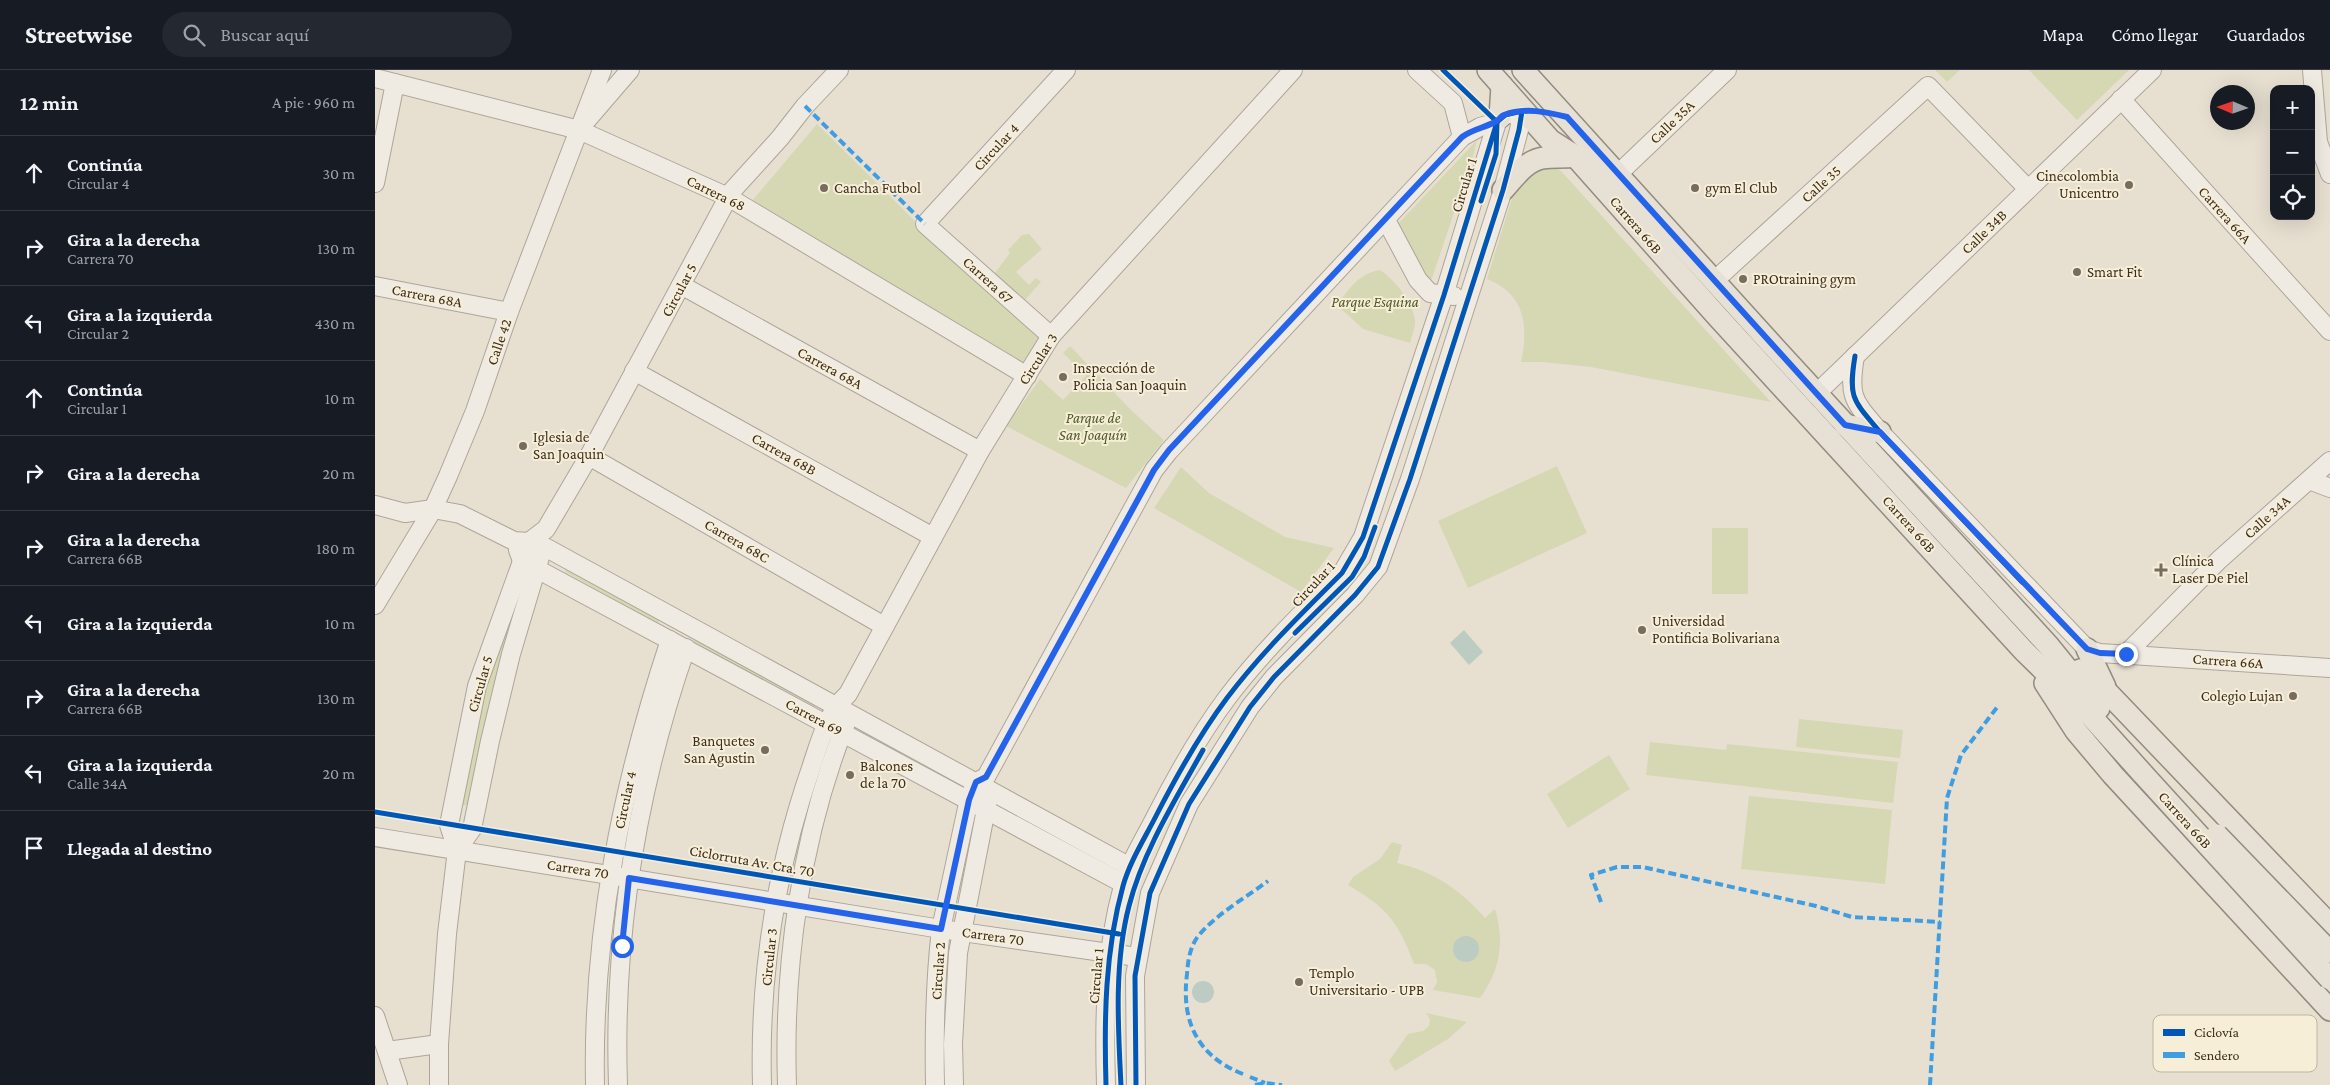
<!DOCTYPE html>
<html lang="es">
<head>
<meta charset="utf-8">
<style>
  body { margin:0; font-family:"Crimson Pro",serif; background:#242831; color:#f1f3f6 }
  .controls { position:absolute; right:15px; top:15px; display:grid; overflow:hidden; border-radius:10px; box-shadow:0 5px 20px #0002 }
  .controls button { width:45px; height:45px; display:grid; place-items:center; padding:0; border:0; border-bottom:1px solid #363941; background:#171b24; color:#f1f3f6; font:25px sans-serif }
  .compass { position:absolute; left:1835px; top:15px; width:45px; height:45px; border-radius:50%; background:#171b24; box-shadow:0 5px 20px #0002; rotate:272deg }
  .stop { position:absolute; width:15px; height:15px; margin:-11px; border:4px solid #2563eb; border-radius:50%; background:#fff }
  .stop.end { background:#2563eb; border-color:#fff; box-shadow:0 1px 5px #0008 }
  .list { margin:0; padding:0; list-style:none }
  h2 { display:flex; justify-content:space-between; align-items:center; height:65px; margin:0; padding:0 20px; font-size:21px }
  h2 small { font-size:16px; font-weight:400; color:#9ea1a6 }
  .list li { display:grid; grid-template-columns:32px 1fr auto; gap:15px; align-items:center; box-sizing:border-box; height:75px; padding:0 20px; border-top:1px solid #363941 }
  .list b { display:block; font-size:19px; white-space:nowrap }
  .list p { margin:0; font-size:16px; white-space:nowrap; color:#9ea1a6 }
  .list em { font-size:16px; font-style:normal; color:#9ea1a6 }
  .icon { flex:none; width:28px; height:28px; fill:none; stroke:currentColor; stroke-width:2; stroke-linecap:round; stroke-linejoin:round }
  .map { position:relative; flex:none; width:1955px; height:1015px; overflow:hidden }
  header { display:flex; align-items:center; gap:30px; box-sizing:border-box; height:70px; padding:0 25px; background:#171b24; border-bottom:1px solid #363941 }
  header strong { font-size:24px }
  nav { display:flex; gap:28px; margin-inline-start:auto; font-size:18px }
  .search { width:350px; height:45px; background:#242831; display:flex; align-items:center; gap:12px; box-sizing:border-box; padding:0 18px; border-radius:28px; color:#9ea1a6; font-size:19px }
  main { display:flex }
  aside { flex:1; background:#171b24 }
  .map>svg:first-child { display:block }
  .green { fill:#d6d7b3 }
  .water { fill:#bcccc2 }
  .lines { fill:none; stroke-linecap:round; stroke-linejoin:round }
  .minor-casing { stroke:#ada599; stroke-width:20 }
  .major-casing { stroke:#928b80; stroke-width:24 }
  .minor { stroke:#efebe3; stroke-width:18 }
  .major { stroke:#e6e1d4; stroke-width:21 }
  .major-bridge-casing { stroke:#928b80; stroke-width:24; stroke-linecap:butt }
  .major-bridge { stroke:#e6e1d4; stroke-width:21 }
  .quiet { stroke:#3f9de0; stroke-width:4; stroke-dasharray:8 4; stroke-linecap:butt }
  .cycleway-casing { stroke:#f7eed8; stroke-width:8 }
  .cycleway { stroke:#0057b8; stroke-width:5 }
  .route { stroke:#2563eb; stroke-width:6 }
  .poi-dot { fill:#786c5e; stroke:#f7eed8; stroke-width:2 }
  .labels { text-anchor:middle; dominant-baseline:central; stroke-width:4; stroke-linejoin:round; paint-order:stroke }
  .street-label { font-size:15px; fill:#3d2e20; stroke:#f7eed8 }
  .poi-label { font-size:15px; fill:#3d2e20; stroke:#f7eed8; text-anchor:start }
  .park-label { font-size:15px; font-style:italic; fill:#4d5a26; stroke:#f7eed8 }
  .key { fill:#f7eed8; stroke:#bfb4a1; stroke-width:1 }
  .key-label { font-size:14px; fill:#3d2e20 }
</style>
</head>
<body>
<header>
<strong>Streetwise</strong>
<div class="search"><svg class="icon" aria-label="search" viewBox="0 0 24 24"><circle cx="10" cy="10" r="6"/><path d="M15 15l6 6"/></svg>Buscar aquí</div>
<nav><a>Mapa</a><a>Cómo llegar</a><a>Guardados</a></nav>
</header>
<main>
<aside>
<h2>12 min<small>A pie · 960 m</small></h2>
<ul class="list">
<li><svg class="icon" aria-label="ahead" viewBox="0 0 24 24"><path d="M12 20V5M6 11l6-6 6 6"/></svg><div><b>Continúa</b><p>Circular 4</p></div><em>30 m</em></li>
<li><svg class="icon" aria-label="right" viewBox="0 0 24 24"><path d="M7 20v-9h11M14 6l5 5-5 5"/></svg><div><b>Gira a la derecha</b><p>Carrera 70</p></div><em>130 m</em></li>
<li><svg class="icon" aria-label="left" viewBox="0 0 24 24"><path d="M17 20v-9H6M10 6l-5 5 5 5"/></svg><div><b>Gira a la izquierda</b><p>Circular 2</p></div><em>430 m</em></li>
<li><svg class="icon" aria-label="ahead" viewBox="0 0 24 24"><path d="M12 20V5M6 11l6-6 6 6"/></svg><div><b>Continúa</b><p>Circular 1</p></div><em>10 m</em></li>
<li><svg class="icon" aria-label="right" viewBox="0 0 24 24"><path d="M7 20v-9h11M14 6l5 5-5 5"/></svg><div><b>Gira a la derecha</b></div><em>20 m</em></li>
<li><svg class="icon" aria-label="right" viewBox="0 0 24 24"><path d="M7 20v-9h11M14 6l5 5-5 5"/></svg><div><b>Gira a la derecha</b><p>Carrera 66B</p></div><em>180 m</em></li>
<li><svg class="icon" aria-label="left" viewBox="0 0 24 24"><path d="M17 20v-9H6M10 6l-5 5 5 5"/></svg><div><b>Gira a la izquierda</b></div><em>10 m</em></li>
<li><svg class="icon" aria-label="right" viewBox="0 0 24 24"><path d="M7 20v-9h11M14 6l5 5-5 5"/></svg><div><b>Gira a la derecha</b><p>Carrera 66B</p></div><em>130 m</em></li>
<li><svg class="icon" aria-label="left" viewBox="0 0 24 24"><path d="M17 20v-9H6M10 6l-5 5 5 5"/></svg><div><b>Gira a la izquierda</b><p>Calle 34A</p></div><em>20 m</em></li>
<li><svg class="icon" aria-label="arrive" viewBox="0 0 24 24"><path d="M6 21V4h12l-3 4 3 4H6"/></svg><div><b>Llegada al destino</b></div></li>
</ul>
</aside>
<div class="map">
<svg width="1955" height="1015" viewBox="0 0 1955 1015">
  <rect width="100%" height="100%" fill="#e7e0d1"/>
  <g class="green">
    <polygon points="1560,0 1585,0 1572,12"/>
    <polygon points="1654,0 1754,0 1702,50"/>
    <polygon points="442,54 547,158 666,265 647,299 377,131"/>
    <polygon points="1102,70 1098,86 1055,214 1023,154"/>
    <path d="M1178 96 1186 101 1396 332 1216 297 1167 292H1146C1154 256 1150 224 1112 209L1139 122 1161 99Z"/>
    <polygon points="654,164 667,179 641,202 654,215 661,208 666,212 648,232 620,203 635,183 633,180 647,165"/>
    <path d="M1005 200C1020 210 1037 231 1040 250 1041 257 1036 267 1035 273L988 259 962 235C974 219 984 203 1005 200Z"/>
    <polygon points="695,276 756,340 789,370 751,418 631,356 665,309 688,330 711,306 688,283"/>
    <polygon points="1182,396 1212,463 1093,518 1063,451"/>
    <polygon points="806,397 834,423 910,467 959,478 926,522 779,438"/>
    <rect x="1337" y="458" width="36" height="66"/>
    <polygon points="194,494 287,546 283,553 190,502"/>
    <polygon points="142,518 151,521 116,624 94,735 82,735 106,622"/>
    <polygon points="320,568 442,633 438,639 317,576"/>
    <polygon points="1424,649 1528,660 1525,688 1421,677"/>
    <polygon points="480,653 588,712 585,719 477,660"/>
    <polygon points="452,666 459,668 425,791 417,788"/>
    <polygon points="1275,672 1351,680 1352,674 1523,692 1518,733 1271,705"/>
    <polygon points="1234,685 1255,719 1193,758 1172,724"/>
    <polygon points="1374,726 1517,740 1510,814 1366,799"/>
    <polygon points="595,746 605,748 588,823 578,821"/>
    <path d="M1017 772 1027 775 1022 793C1058 801 1086 820 1110 848L1120 839C1130 872 1125 901 1105 928L1058 920 1062 912 1060 900 1051 894H1039C1023 851 1012 838 973 815L978 807 1005 789Z"/>
    <polygon points="1051,943 1092,952 1073,969 1020,1001 1014,991 1033,964 1048,961 1054,956 1055,949"/>
  </g>
  <g class="water">
    <polygon points="1089,560 1108,582 1094,595 1075,573"/>
    <circle cx="1091" cy="879" r="13"/>
    <circle cx="828" cy="922" r="11"/>
  </g>
  <g class="lines">
    <defs>
      <g id="minor">
        <polyline points="1042,0 1078,33 1087,67"/>
        <polyline points="1937,0 1943,72 1955,104"/>
        <polyline points="0,8 204,60 353,127 652,306"/>
        <polyline points="1746,29 1955,261"/>
        <polyline points="212,50 255,0"/>
        <polyline points="1243,104 1352,0"/>
        <polyline points="0,113 20,13"/>
        <polyline points="1011,150 1043,210 1055,223 1079,226"/>
        <polyline points="1339,211 1553,16 1653,119"/>
        <polyline points="306,215 605,381"/>
        <polyline points="0,216 134,242"/>
        <polyline points="676,266 550,154 691,0"/>
        <path d="M1480 286C1473 328 1478 330 1505 362L1712 579 1725 583 1955 598"/>
        <polyline points="259,301 558,467"/>
        <polyline points="1441,324 1777,0"/>
        <polyline points="214,386 509,556"/>
        <polyline points="1934,410 1955,418"/>
        <polyline points="0,435 30,443 58,439 85,444 139,471 154,472 168,476 755,797"/>
        <polyline points="143,480 147,491 749,814"/>
        <polyline points="0,535 58,439 73,406 100,341 134,242 227,0"/>
        <polyline points="1751,584 1844,490 1955,391"/>
        <polyline points="0,767 566,859 762,887"/>
        <polyline points="82,780 74,755 102,616 154,472 171,459 214,386 356,122 405,68 430,36 464,0"/>
        <polyline points="0,946 23,1015"/>
        <polyline points="12,981 64,974"/>
        <polyline points="64,1015 64,974 72,864 82,780 97,759 115,671 136,584 165,487"/>
        <path d="M220 1015C217 861 247 715 295 570"/>
        <path d="M243 1015C238 866 262 719 311 578"/>
        <path d="M387 1015C384 907 401 799 436 698 445 671 452 643 473 624L605 381 676 266 918 0"/>
        <path d="M412 1015C408 894 426 766 471 653"/>
        <path d="M560 1015C559 963 560 911 566 859L594 729 601 712 611 707 779 400 794 381 1087 67 1105 57 1122 52"/>
        <polyline points="579,1015 578,974 583,883 613,729"/>
        <path d="M731 1015C729 948 730 881 748 816 755 791 770 768 782 744 802 705 825 664 852 628 886 583 927 543 967 503L988 467 1069 225 1122 52 1130 45 1147 41 1144 60 1128 120 1035 409 1003 497 980 525 899 607 875 637 814 734 775 823 760 906 761 1015"/>
      </g>
      <g id="major">
        <polyline points="1113,0 1175,70 1200,86 1342,246 1649,581 1715,645 1768,704"/>
        <polyline points="1148,0 1399,277 1673,575 1724,638"/>
        <polyline points="1125,47 1127,16"/>
        <path d="M1128 120C1140 107 1150 91 1168 88 1179 86 1189 88 1200 86"/>
        <polyline points="1470,355 1505,362"/>
        <polyline points="1712,579 1730,617"/>
        <polyline points="1705,600 1734,624 1955,855"/>
        <polyline points="1670,613 1701,661 1738,705 1955,940"/>
      </g>
    </defs>
    <use href="#minor" class="minor-casing"/>
    <use href="#major" class="major-casing"/>
    <use href="#minor" class="minor"/>
    <use href="#major" class="major"/>
    <defs>
      <g id="major-bridge">
        <polyline points="1768,704 1955,909"/>
        <polyline points="1842,765 1955,882"/>
      </g>
    </defs>
    <use href="#major-bridge" class="major-bridge-casing"/>
    <use href="#major-bridge" class="major-bridge"/>
    <g class="quiet">
      <polyline points="430,36 550,154"/>
      <polyline points="1226,832 1216,805 1242,797 1268,797 1441,836 1477,847 1565,852"/>
      <path d="M868 1004C822 986 806 951 812 904 813 890 815 876 824 865 843 843 870 828 893 811"/>
      <polyline points="875,1007 890,1013"/>
      <polyline points="880,1015 890,1013 907,1015"/>
      <polyline points="1555,1015 1572,728 1586,685 1623,636"/>
    </g>
    <defs>
      <g id="cycleway">
        <polyline points="1068,0 1122,52 1121,84 1106,131"/>
        <path d="M1480 286C1473 328 1478 330 1505 362L1647 512"/>
        <polyline points="920,563 977,507 989,487 1000,457"/>
        <polyline points="0,742 744,864"/>
        <path d="M731 1015C729 948 730 881 748 816 755 791 770 768 782 744 802 705 825 664 852 628 886 583 927 543 967 503L988 467 1069 225 1122 52 1130 45 1147 41 1144 60 1128 120 1035 409 1003 497 980 525 899 607 875 637 814 734 775 823 760 906 761 1015"/>
        <path d="M746 1015C743 957 739 893 754 836 768 781 801 729 828 680"/>
      </g>
    </defs>
    <use href="#cycleway" class="cycleway-casing"/>
    <use href="#cycleway" class="cycleway"/>
  </g>
  <g class="lines">
    <path class="route" d="M247 876 254 808 566 859 594 730 601 712 611 707 779 400 794 380 1087 67C1098 59 1109 58 1120 52 1124 50 1125 47 1129 45 1150 37 1172 42 1192 47L1470 355 1505 362 1712 579 1725 583 1751 584"/>
  </g>
  <g class="poi-dot">
    <circle cx="1754" cy="115" r="5"/>
    <circle cx="449" cy="118" r="5"/>
    <circle cx="1320" cy="118" r="5"/>
    <circle cx="1702" cy="202" r="5"/>
    <circle cx="1368" cy="209" r="5"/>
    <circle cx="688" cy="307" r="5"/>
    <circle cx="148" cy="376" r="5"/>
    <path d="M1783.5 492.5h5v5h5v5h-5v5h-5v-5h-5v-5h5z"/>
    <circle cx="1267" cy="560" r="5"/>
    <circle cx="1918" cy="626" r="5"/>
    <circle cx="390" cy="680" r="5"/>
    <circle cx="475" cy="705" r="5"/>
    <circle cx="924" cy="912" r="5"/>
  </g>
  <g class="labels">
    <g class="street-label">
      <text transform="translate(1297 52) rotate(-44)">Calle 35A</text>
      <text transform="translate(621 77) rotate(-47)">Circular 4</text>
      <text transform="translate(1446 114) rotate(-42)">Calle 35</text>
      <text transform="translate(1089 115) rotate(-73)">Circular 1</text>
      <text transform="translate(341 123) rotate(26)">Carrera 68</text>
      <text transform="translate(1850 145) rotate(48)">Carrera 66A</text>
      <text transform="translate(1261 155) rotate(49)">Carrera 66B</text>
      <text transform="translate(1609 162) rotate(-44)">Calle 34B</text>
      <text transform="translate(613 210) rotate(42)">Carrera 67</text>
      <text transform="translate(304 220) rotate(-62)">Circular 5</text>
      <text transform="translate(52 226) rotate(11)">Carrera 68A</text>
      <text transform="translate(124 272) rotate(-71)">Calle 42</text>
      <text transform="translate(663 289) rotate(-57)">Circular 3</text>
      <text transform="translate(455 298) rotate(29)">Carrera 68A</text>
      <text transform="translate(409 384) rotate(29)">Carrera 68B</text>
      <text transform="translate(1892 447) rotate(-42)">Calle 34A</text>
      <text transform="translate(1534 454) rotate(48)">Carrera 66B</text>
      <text transform="translate(362 471) rotate(30)">Carrera 68C</text>
      <text transform="translate(938 514) rotate(-47)">Circular 1</text>
      <text transform="translate(1853 591) rotate(4)">Carrera 66A</text>
      <text transform="translate(105 614) rotate(-74)">Circular 5</text>
      <text transform="translate(439 647) rotate(28)">Carrera 69</text>
      <text transform="translate(250 730) rotate(-78)">Circular 4</text>
      <text transform="translate(1810 750) rotate(48)">Carrera 66B</text>
      <text transform="translate(377 791) rotate(10)">Ciclorruta Av. Cra. 70</text>
      <text transform="translate(203 799) rotate(9)">Carrera 70</text>
      <text transform="translate(618 866) rotate(8)">Carrera 70</text>
      <text transform="translate(394 887) rotate(-84)">Circular 3</text>
      <text transform="translate(563 901) rotate(-86)">Circular 2</text>
      <text transform="translate(721 906) rotate(-85)">Circular 1</text>
    </g>
    <g class="poi-label">
      <text x="1744" y="106" text-anchor="end">Cinecolombia<tspan x="1744" dy="17">Unicentro</tspan></text>
      <text x="459" y="118">Cancha Futbol</text>
      <text x="1330" y="118">gym El Club</text>
      <text x="1712" y="202">Smart Fit</text>
      <text x="1378" y="209">PROtraining gym</text>
      <text x="698" y="298">Inspección de<tspan x="698" dy="17">Policia San Joaquin</tspan></text>
      <text x="158" y="367">Iglesia de<tspan x="158" dy="17">San Joaquin</tspan></text>
      <text x="1797" y="491">Clínica<tspan x="1797" dy="17">Laser De Piel</tspan></text>
      <text x="1277" y="551">Universidad<tspan x="1277" dy="17">Pontificia Bolivariana</tspan></text>
      <text x="1908" y="626" text-anchor="end">Colegio Lujan</text>
      <text x="380" y="671" text-anchor="end">Banquetes<tspan x="380" dy="17">San Agustin</tspan></text>
      <text x="485" y="696">Balcones<tspan x="485" dy="17">de la 70</tspan></text>
      <text x="934" y="903">Templo<tspan x="934" dy="17">Universitario - UPB</tspan></text>
    </g>
    <g class="park-label">
      <text x="1000" y="232">Parque Esquina</text>
      <text x="718" y="348">Parque de<tspan x="718" dy="17">San Joaquín</tspan></text>
    </g>
  </g>
  <rect x="1778" y="945" width="164" height="57" rx="8" class="key"/>
  <rect x="1788" y="959" width="22" height="7" fill="#0057b8"/>
  <rect x="1788" y="982" width="22" height="6" fill="#3f9de0"/>
  <g class="key-label">
    <text x="1819" y="967">Ciclovía</text>
    <text x="1819" y="990">Sendero</text>
  </g>
</svg>
<div class="controls">
<button>+</button>
<button>−</button>
<button><svg class="icon" aria-label="locate" viewBox="0 0 24 24"><circle cx="12" cy="12" r="6"/><path d="M12 2v4M12 18v4M2 12h4M18 12h4"/></svg></button>
</div>
<svg class="compass" viewBox="-18 -18 36 36"><path d="M0-13l5 13h-10z" fill="#e53935"/><path d="M0 13l5-13h-10z" fill="#9ea1a6"/></svg>
<div class="stop" style="left:247px;top:876px"></div>
<div class="stop end" style="left:1751px;top:584px"></div>
</div>
</main>
</body>
</html>
